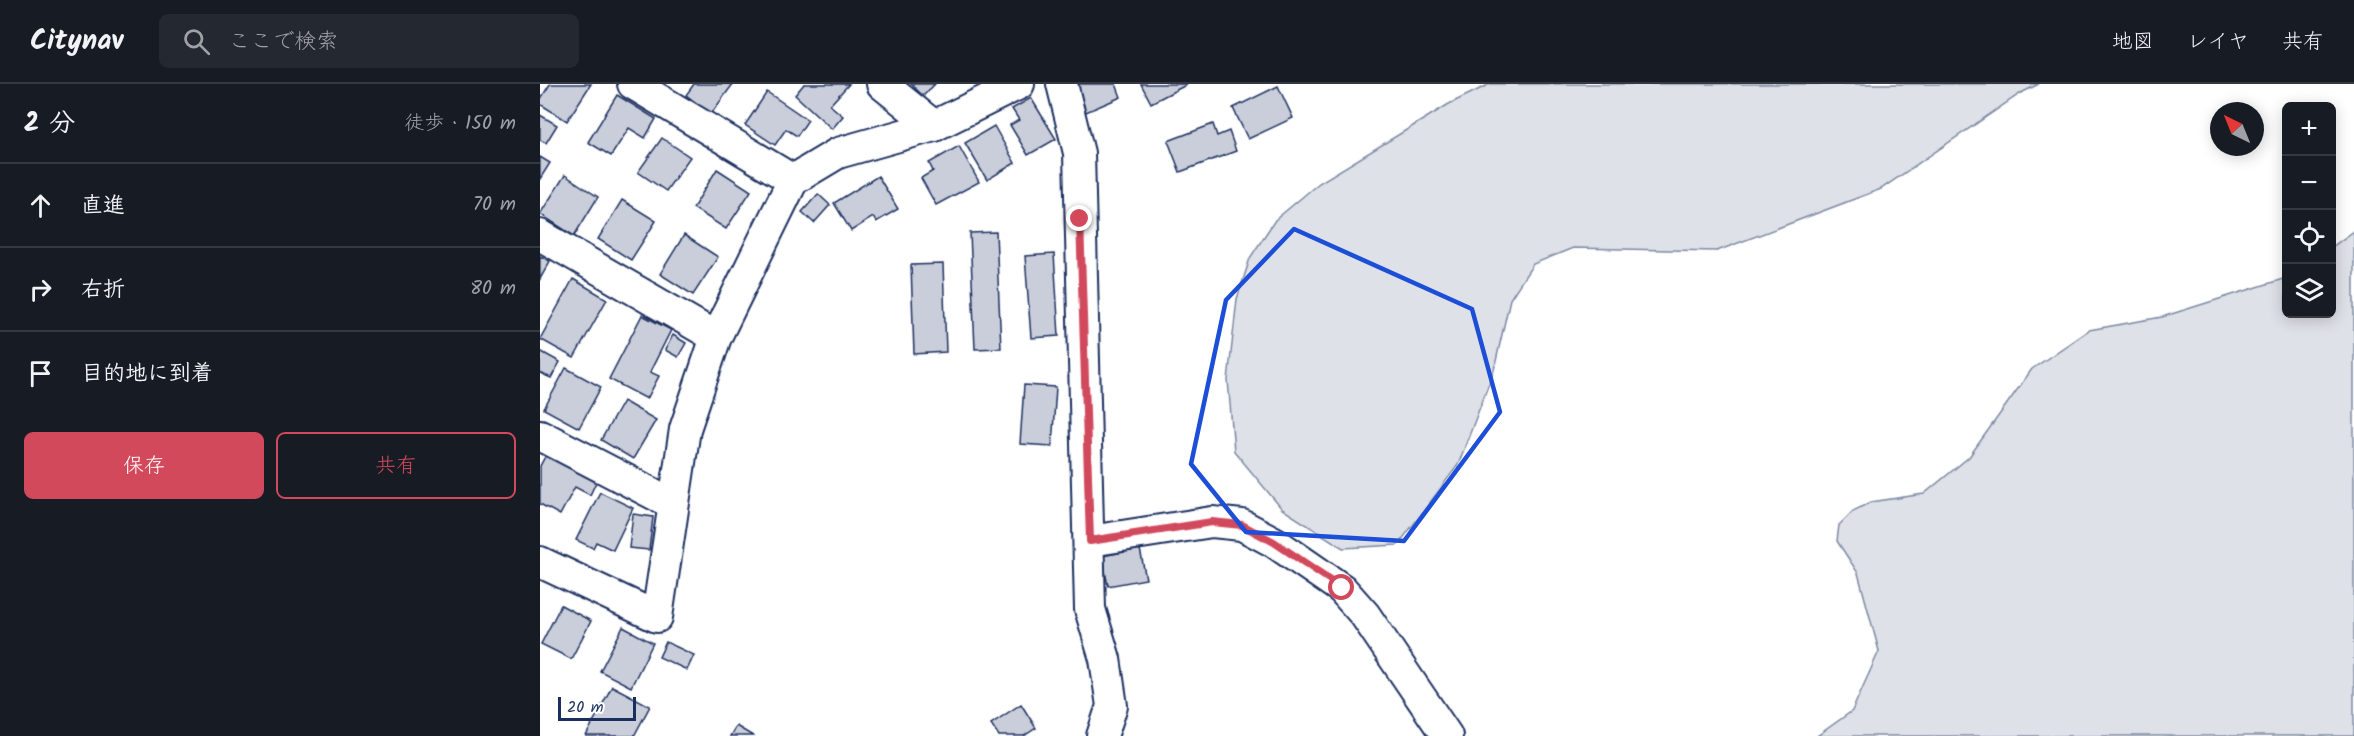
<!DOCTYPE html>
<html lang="ja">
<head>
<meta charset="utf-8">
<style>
  body { margin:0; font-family:Kalam,"Klee One",sans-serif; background:#242831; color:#f1f3f6 }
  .controls { position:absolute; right:18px; top:18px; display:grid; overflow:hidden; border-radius:9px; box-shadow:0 3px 15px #0003 }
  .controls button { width:54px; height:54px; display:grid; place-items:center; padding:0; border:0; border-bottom:2px solid #363941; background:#171b24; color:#f1f3f6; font:30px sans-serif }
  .compass { position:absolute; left:1670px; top:18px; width:54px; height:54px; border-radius:50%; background:#171b24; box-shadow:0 3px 15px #0003; rotate:317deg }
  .scale { position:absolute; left:18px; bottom:15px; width:78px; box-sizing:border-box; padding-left:6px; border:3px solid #1b2f5e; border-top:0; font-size:16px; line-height:21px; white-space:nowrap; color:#1b2f5e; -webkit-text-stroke:4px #fff; paint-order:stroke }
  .stop { position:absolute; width:18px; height:18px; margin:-14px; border:4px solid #d1495b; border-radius:50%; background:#fff }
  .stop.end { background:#d1495b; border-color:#fff; box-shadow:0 2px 6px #0008 }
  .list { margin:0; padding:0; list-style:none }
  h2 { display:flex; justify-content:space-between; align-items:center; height:78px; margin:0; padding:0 24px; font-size:26px }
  h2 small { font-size:20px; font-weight:400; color:#9ea1a6 }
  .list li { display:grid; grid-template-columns:39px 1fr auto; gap:18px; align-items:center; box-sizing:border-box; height:84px; padding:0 24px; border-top:2px solid #363941 }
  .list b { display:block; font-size:22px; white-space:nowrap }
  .list em { font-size:20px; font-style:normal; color:#9ea1a6 }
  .actions { display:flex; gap:12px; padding:18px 24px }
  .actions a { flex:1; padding:14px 0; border:2px solid #d1495b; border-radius:9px; text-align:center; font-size:21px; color:#d1495b }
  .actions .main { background:#d1495b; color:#fff }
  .icon { flex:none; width:33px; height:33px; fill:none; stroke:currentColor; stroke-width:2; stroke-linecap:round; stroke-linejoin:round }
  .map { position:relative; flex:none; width:1814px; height:652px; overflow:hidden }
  header { display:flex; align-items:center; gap:36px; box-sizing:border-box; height:84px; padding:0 30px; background:#171b24; border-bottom:2px solid #363941 }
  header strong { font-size:28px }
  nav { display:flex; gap:33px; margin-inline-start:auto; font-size:21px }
  .search { width:420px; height:54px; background:#242831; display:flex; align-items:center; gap:15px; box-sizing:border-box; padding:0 21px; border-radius:9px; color:#9ea1a6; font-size:22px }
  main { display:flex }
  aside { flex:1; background:#171b24 }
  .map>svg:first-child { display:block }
  .green { fill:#dee1e7; stroke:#7c88a2; stroke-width:1.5 }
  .building { fill:#caceda; stroke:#1b2f5e; stroke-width:1.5 }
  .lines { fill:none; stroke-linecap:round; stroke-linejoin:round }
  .street-casing { stroke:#1b2f5e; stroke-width:34 }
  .street { stroke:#fff; stroke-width:30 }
  .route { stroke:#d1495b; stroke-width:8 }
  .marked { fill:none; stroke:#1d4ed8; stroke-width:4.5; stroke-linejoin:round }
</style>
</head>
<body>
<header>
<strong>Citynav</strong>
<div class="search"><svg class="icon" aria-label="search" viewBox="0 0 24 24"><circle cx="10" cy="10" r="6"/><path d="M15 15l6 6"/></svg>ここで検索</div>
<nav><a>地図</a><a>レイヤ</a><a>共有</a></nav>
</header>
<main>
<aside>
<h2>2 分<small>徒歩 · 150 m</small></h2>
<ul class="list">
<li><svg class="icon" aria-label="ahead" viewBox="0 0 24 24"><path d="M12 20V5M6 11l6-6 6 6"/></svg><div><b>直進</b></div><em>70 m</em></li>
<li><svg class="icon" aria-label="right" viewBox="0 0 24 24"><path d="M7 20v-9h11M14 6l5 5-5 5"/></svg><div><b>右折</b></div><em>80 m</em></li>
<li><svg class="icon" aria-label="arrive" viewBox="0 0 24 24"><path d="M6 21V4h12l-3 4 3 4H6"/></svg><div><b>目的地に到着</b></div></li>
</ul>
<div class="actions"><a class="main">保存</a><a>共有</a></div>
</aside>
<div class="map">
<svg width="1814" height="652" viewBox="0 0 1814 652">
  <rect width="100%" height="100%" fill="#fff"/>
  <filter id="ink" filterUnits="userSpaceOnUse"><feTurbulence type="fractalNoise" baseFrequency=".0167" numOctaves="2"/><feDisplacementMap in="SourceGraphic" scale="12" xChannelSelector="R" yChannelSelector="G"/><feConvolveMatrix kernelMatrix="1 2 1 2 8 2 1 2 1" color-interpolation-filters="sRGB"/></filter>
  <g filter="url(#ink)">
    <g class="green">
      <polygon points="950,0 1499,0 1481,9 1341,105 1177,167 1033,164 993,180 970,215 954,286 918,381 858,461 803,464 742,425 694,367 688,296 697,215 710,174 735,136 779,99 909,20"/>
      <polygon points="1814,147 1814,652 1277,652 1312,627 1339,567 1318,489 1297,457 1299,441 1313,427 1331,418 1384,410 1429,373 1492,285 1549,246 1622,233 1746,194 1746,230 1792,230 1792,163"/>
    </g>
    <g class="building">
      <polygon points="10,0 51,0 27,37 0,20 0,16"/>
      <polygon points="154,0 193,0 171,30 146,11"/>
      <polygon points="264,0 309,0 290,21 303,32 292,45 255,11"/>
      <polygon points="371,0 395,0 383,12"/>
      <polygon points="537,0 576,0 581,13 546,28"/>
      <polygon points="601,0 648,0 611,19"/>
      <polygon points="738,2 753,34 708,55 693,24"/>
      <polygon points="227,8 268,36 257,52 246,45 235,61 205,41"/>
      <polygon points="77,11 116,35 105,54 89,44 71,72 48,58"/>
      <polygon points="491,14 516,55 488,71 470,41 479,36 472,25"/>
      <polygon points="0,31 17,41 6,59 0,56"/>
      <polygon points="673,40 677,52 689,47 696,67 640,88 628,57"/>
      <polygon points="454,42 475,79 447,96 425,59"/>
      <polygon points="122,54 150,73 126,107 98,88"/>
      <polygon points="419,62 439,98 396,121 381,94 393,87 389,79"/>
      <polygon points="0,73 10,79 0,95"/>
      <polygon points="177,85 211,107 186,145 153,124"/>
      <polygon points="25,91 58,113 34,152 0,130"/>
      <polygon points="338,92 358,125 336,138 333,133 311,147 294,119"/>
      <polygon points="278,110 290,121 274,139 262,128"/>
      <polygon points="82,116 116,137 91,176 58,155"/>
      <polygon points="456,148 461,264 435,265 430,149"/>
      <polygon points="144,151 178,173 153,211 120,190"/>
      <polygon points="514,170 519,252 491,254 485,172"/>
      <polygon points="0,172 10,177 0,195"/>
      <polygon points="403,180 406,268 374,270 371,181"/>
      <polygon points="33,195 67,215 34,274 0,255"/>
      <polygon points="102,231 131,246 110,288 119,292 107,315 69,295"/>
      <polygon points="133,251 146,259 138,273 125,266"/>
      <polygon points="0,267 20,278 11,294 0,289"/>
      <polygon points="26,284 61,303 39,344 4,325"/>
      <polygon points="484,301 516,303 512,362 480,360"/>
      <polygon points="83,317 116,336 93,375 61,356"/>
      <polygon points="7,369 57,396 50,411 35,403 20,431 0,420 0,382"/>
      <polygon points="60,408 93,424 73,466 56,458 53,464 36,456"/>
      <polygon points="93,430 113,433 109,466 89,464"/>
      <polygon points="600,465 606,495 568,502 562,472"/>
      <polygon points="21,521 51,537 31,575 1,560"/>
      <polygon points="83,543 113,559 91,603 60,587"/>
      <polygon points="126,558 154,571 147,586 119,573"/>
      <polygon points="72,602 110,622 94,652 46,652"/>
      <polygon points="481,620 496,644 484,652 459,652 451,640"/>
      <polygon points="196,642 213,652 190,652"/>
    </g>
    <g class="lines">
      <defs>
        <g id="street">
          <polyline points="93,0 253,96"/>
          <polyline points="342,0 394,42"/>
          <polyline points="522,0 539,69 550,525 565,575 572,622 562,652"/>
          <polyline points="0,151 176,253"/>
          <polyline points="0,351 133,420"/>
          <polyline points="550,457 672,438 702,441 734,458 802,505 825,531 907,652"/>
          <polyline points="0,478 117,533 145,345 176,253 253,96 298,69 394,42 479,0"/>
        </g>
      </defs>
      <use href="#street" class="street-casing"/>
      <use href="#street" class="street"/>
    </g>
  </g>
  <g class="lines" filter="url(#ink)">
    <polyline class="route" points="540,135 550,457 672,438 702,441 734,458 802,504"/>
  </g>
  <path class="marked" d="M754 145 932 225 960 328 864 457 706 448 651 380 686 216Z"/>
</svg>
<div class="controls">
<button>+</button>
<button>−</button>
<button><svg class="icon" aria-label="locate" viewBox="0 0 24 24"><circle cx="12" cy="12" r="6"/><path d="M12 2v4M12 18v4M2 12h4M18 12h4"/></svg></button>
<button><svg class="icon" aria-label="layers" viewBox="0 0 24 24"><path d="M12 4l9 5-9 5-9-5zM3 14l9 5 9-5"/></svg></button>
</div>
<svg class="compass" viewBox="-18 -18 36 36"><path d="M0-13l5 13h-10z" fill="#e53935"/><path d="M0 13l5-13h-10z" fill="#9ea1a6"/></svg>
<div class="scale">20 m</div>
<div class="stop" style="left:802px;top:504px"></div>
<div class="stop end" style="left:540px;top:135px"></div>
</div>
</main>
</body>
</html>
